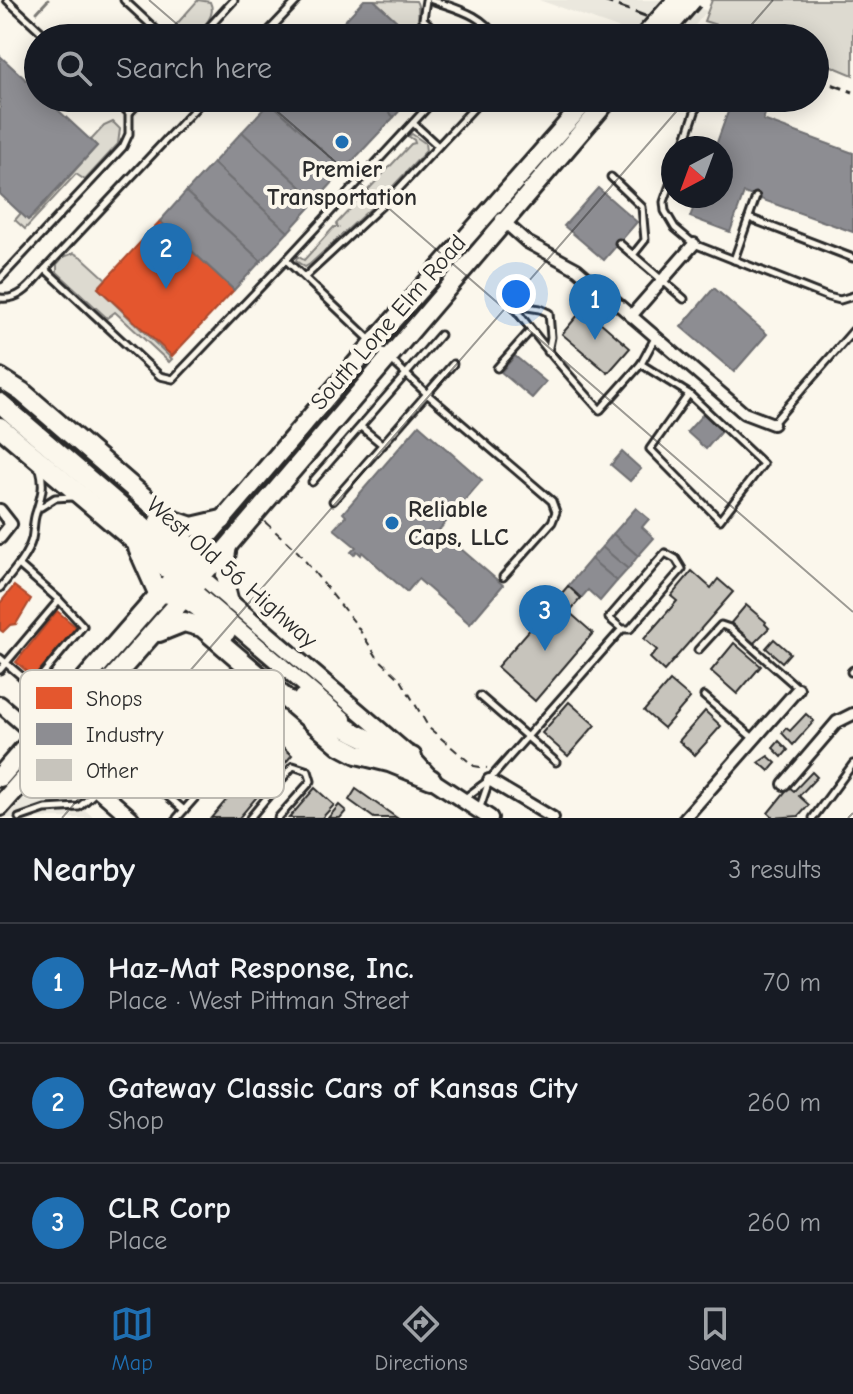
<!DOCTYPE html>
<html lang="en">
<head>
<meta charset="utf-8">
<style>
  body { margin:0; font-family:"Comic Neue",sans-serif; background:#20242c; color:#f1f3f6 }
  .compass { position:absolute; left:661px; top:136px; width:72px; height:72px; border-radius:50%; background:#171b24; box-shadow:0 4px 20px #0003; rotate:221deg }
  .you { position:absolute; left:516px; top:294px; width:28px; height:28px; margin:-20px; border:6px solid #fff; border-radius:50%; background:#1a73e8; box-shadow:0 0 0 12px #1a73e833 }
  .badge { display:grid; place-items:center; width:52px; height:52px; border-radius:50%; background:#1f6fb2; color:#fff; font-size:26px; font-weight:700 }
  .pin { position:absolute; translate:-50% -66px; filter:drop-shadow(0 2px 4px #0008) }
  .pin::after { content:''; position:absolute; top:42px; width:28px; height:24px; background:inherit; clip-path:polygon(0 0,100% 0,50% 100%) }
  .list { margin:0; padding:0; list-style:none }
  h2 { display:flex; justify-content:space-between; align-items:center; height:104px; margin:0; padding:0 32px; font-size:34px }
  h2 small { font-size:26px; font-weight:400; color:#9ea1a6 }
  .list li { display:grid; grid-template-columns:52px 1fr auto; gap:24px; align-items:center; box-sizing:border-box; height:120px; padding:0 32px; border-top:2px solid #363941 }
  .list b { display:block; font-size:30px; white-space:nowrap }
  .list p { margin:0; font-size:26px; white-space:nowrap; color:#9ea1a6 }
  .list em { font-size:26px; font-style:normal; color:#9ea1a6 }
  .icon { flex:none; width:44px; height:44px; fill:none; stroke:currentColor; stroke-width:2; stroke-linecap:round; stroke-linejoin:round }
  .map { position:relative; flex:none; width:853px; height:818px; overflow:hidden }
  .search { position:absolute; background:#171b24; box-shadow:0 4px 20px #0003; left:24px; right:24px; top:24px; height:88px; display:flex; align-items:center; gap:20px; box-sizing:border-box; padding:0 28px; border-radius:44px; color:#9ea1a6; font-size:30px }
  .sheet { height:464px; background:#171b24 }
  nav { display:flex; justify-content:space-around; align-items:center; box-sizing:border-box; height:112px; border-top:2px solid #363941; background:#171b24; font-size:22px; color:#9ea1a6 }
  nav a { display:grid; justify-items:center; gap:4px }
  nav .on { color:#1f6fb2 }
  .map>svg:first-child { display:block }
  .built { fill:#ebe8de }
  .green { fill:#dddad0; stroke:#84827e; stroke-width:2 }
  .shops { fill:#e4572e; stroke:#ac4a2d; stroke-width:2 }
  .industry { fill:#8d8d92; stroke:#707073; stroke-width:2 }
  .lines { fill:none; stroke-linecap:round; stroke-linejoin:round }
  .stream { stroke:#7b7a75; stroke-width:3 }
  .building { fill:#c7c4bc; stroke:#2b2b2b; stroke-width:2 }
  .lane-casing { stroke:#2b2b2b; stroke-width:11 }
  .street-casing { stroke:#2b2b2b; stroke-width:16 }
  .secondary-casing { stroke:#2b2b2b; stroke-width:20 }
  .primary-casing { stroke:#2b2b2b; stroke-width:22 }
  .highway-casing { stroke:#2b2b2b; stroke-width:24 }
  .path { stroke:#2b2b2b; stroke-width:2; stroke-dasharray:8 6; stroke-linecap:butt }
  .lane { stroke:#fbf7ec; stroke-width:5 }
  .street { stroke:#fbf7ec; stroke-width:10 }
  .secondary { stroke:#fbf7ec; stroke-width:14 }
  .primary { stroke:#fbf7ec; stroke-width:16 }
  .highway { stroke:#fbf7ec; stroke-width:18 }
  .rail { stroke:#2b2b2b; stroke-width:3; stroke-dasharray:12 6; stroke-linecap:butt }
  .primary-bridge-casing { stroke:#2b2b2b; stroke-width:22; stroke-linecap:butt }
  .primary-bridge { stroke:#fbf7ec; stroke-width:16 }
  .ticks { fill:none; stroke:#2b2b2b; stroke-width:2; stroke-opacity:0.45 }
  .poi-dot { fill:#1f6fb2; stroke:#fbf7ec; stroke-width:3 }
  .labels { text-anchor:middle; dominant-baseline:central; stroke-width:8; stroke-linejoin:round; paint-order:stroke }
  .poi-label { font-size:24px; font-weight:bold; fill:#2b2b2b; stroke:#fbf7ec }
  .street-label { font-size:24px; fill:#2b2b2b; stroke:#fbf7ec }
  .key { fill:#fbf7ec; stroke:#bdbab2; stroke-width:2 }
  .key-label { font-size:22px; fill:#2b2b2b }
</style>
</head>
<body>
<div class="map">
<svg width="853" height="818" viewBox="0 0 853 818">
  <rect width="100%" height="100%" fill="#fbf7ec"/>
  <filter id="ink" filterUnits="userSpaceOnUse"><feTurbulence type="fractalNoise" baseFrequency=".0125" numOctaves="2"/><feDisplacementMap in="SourceGraphic" scale="16" xChannelSelector="R" yChannelSelector="G"/><feConvolveMatrix kernelMatrix="1 2 1 2 8 2 1 2 1" color-interpolation-filters="sRGB"/></filter>
  <g filter="url(#ink)">
    <g class="built">
      <polygon points="539,0 676,0 707,11 684,38 646,38"/>
      <polygon points="44,774 94,818 6,818"/>
    </g>
    <g class="green">
      <path d="M198 0 210 2C217 16 203 27 193 36H180L175 31V26Z"/>
      <path d="M374 0 416 1C421 8 416 17 420 25L414 33 420 38H415Z"/>
      <polygon points="712,0 853,0 853,75 815,59 815,38 757,38 704,21"/>
      <polygon points="113,122 120,129 118,144 85,180 76,174 25,229 15,220 21,213 28,220 34,216 97,146 91,140 104,126"/>
      <polygon points="412,134 425,143 426,151 382,198 310,264 305,267 296,261 297,256 304,260 334,227 338,227 336,224 411,144 415,143 414,140 408,136"/>
      <polygon points="74,253 83,258 106,279 98,288 172,359 169,362 115,312 107,318 57,272 57,264 63,257"/>
    </g>
    <g class="shops">
      <polygon points="160,221 234,290 172,356 98,288"/>
      <polygon points="14,586 31,599 16,624 10,625 3,632 0,630 0,603"/>
      <polygon points="57,611 76,627 34,677 16,662"/>
    </g>
    <g class="industry">
      <polygon points="364,0 374,0 415,38 329,38"/>
      <polygon points="0,56 38,91 38,98 45,98 97,146 28,220 0,194"/>
      <polygon points="273,98 373,98 394,117 344,170 270,102"/>
      <polygon points="373,98 411,98 394,117"/>
      <polygon points="733,98 741,98 767,108 763,120 853,153 853,232 744,193 730,232 690,217 698,196 721,196 721,148 715,148"/>
      <polygon points="270,102 344,170 316,201 242,132"/>
      <polygon points="242,132 316,201 288,232 213,163"/>
      <polygon points="213,163 288,232 261,261 186,192"/>
      <polygon points="598,188 637,222 604,260 564,226"/>
      <polygon points="186,192 261,261 234,290 160,221"/>
      <polygon points="714,288 767,334 734,372 681,327"/>
      <polygon points="515,356 546,382 532,398 501,372"/>
      <polygon points="704,413 723,429 706,449 687,432"/>
      <polygon points="419,425 482,480 439,530 503,585 470,624 418,579 407,592 362,552 361,555 357,551 354,555 351,552 356,547 334,529 346,516 343,513"/>
      <polygon points="622,452 641,469 630,481 611,465"/>
      <polygon points="636,508 649,519 642,527 654,538 638,556 613,534"/>
      <polygon points="613,534 638,556 628,569 602,547"/>
      <polygon points="602,547 628,569 617,581 591,559"/>
      <polygon points="591,559 617,581 600,601 588,590 581,598 568,586"/>
    </g>
    <g class="lines">
      <polyline class="stream" points="37,12 48,0"/>
    </g>
    <g class="building">
      <polygon points="584,308 630,348 608,373 562,334"/>
      <polygon points="692,571 711,588 718,579 733,592 664,671 650,658 657,650 644,639 677,601 671,596"/>
      <polygon points="568,586 581,598 569,612 593,633 535,701 497,667"/>
      <polygon points="746,605 766,622 765,624 769,628 753,644 730,624"/>
      <polygon points="774,639 790,653 782,662 766,648"/>
      <polygon points="734,643 761,666 737,694 711,671"/>
      <polygon points="670,681 690,698 664,728 644,711"/>
      <polygon points="569,702 595,725 568,756 542,733"/>
      <polygon points="705,711 721,726 695,755 679,741"/>
      <polygon points="806,714 814,721 793,745 782,733 786,728 790,731"/>
      <polygon points="276,741 292,755 239,818 211,818"/>
      <polygon points="779,741 788,750 782,757 773,748"/>
      <polygon points="768,756 776,763 769,771 759,762"/>
      <polygon points="812,772 817,777 799,796 809,805 799,816 773,818 768,813 789,787 794,791"/>
      <polygon points="315,788 334,805 322,818 289,818"/>
      <polygon points="356,789 397,818 374,818 349,800"/>
      <polygon points="339,805 346,811 340,818 328,818"/>
    </g>
    <g class="lines">
      <defs>
        <g id="lane">
          <polyline points="7,0 48,38"/>
          <polyline points="124,0 165,38"/>
          <polyline points="426,0 423,19 443,38"/>
          <path d="M432 0C456 9 483 14 496 38"/>
          <polyline points="199,38 234,0"/>
          <polyline points="262,38 298,0"/>
          <polyline points="129,113 143,98"/>
          <polyline points="413,123 438,146"/>
          <polyline points="683,148 697,106"/>
          <polyline points="673,176 664,202 665,211 675,228 694,244 828,297 840,300 853,296"/>
          <polyline points="611,177 642,207 645,240 633,255"/>
          <polyline points="749,218 853,258"/>
          <polyline points="619,243 684,299"/>
          <polyline points="286,260 436,98"/>
          <polyline points="734,260 756,197"/>
          <polyline points="45,269 205,98"/>
          <polyline points="305,277 391,197 483,98"/>
          <polyline points="0,279 123,147 129,134 129,113 113,98"/>
          <path d="M0 298C21 301 32 283 45 269L160 376 173 379 286 260 427 394 552 501 556 512 552 522 503 577"/>
          <path d="M548 352 551 337 549 313 540 309 521 306 517 311C543 346 571 378 600 410L641 364 689 394 650 449 720 520 763 464 689 394"/>
          <polyline points="641,364 655,338"/>
          <polyline points="497,368 531,330"/>
          <polyline points="773,423 853,331"/>
          <polyline points="361,427 383,445"/>
          <polyline points="312,482 440,335"/>
          <polyline points="333,501 453,364"/>
          <polyline points="41,507 55,498 72,497"/>
          <path d="M0 588C12 573 27 557 32 539 34 530 33 521 36 513 41 496 45 487 40 469"/>
          <polyline points="698,650 721,625 730,628 798,688"/>
          <polyline points="0,658 33,686 83,626 59,600"/>
          <polyline points="0,670 59,600 19,565"/>
          <polyline points="851,672 853,670"/>
          <polyline points="480,696 556,762"/>
          <polyline points="704,696 753,738"/>
          <polyline points="102,698 116,711"/>
          <polyline points="143,700 150,703 154,708"/>
          <polyline points="140,702 151,711"/>
          <polyline points="131,704 145,716"/>
          <polyline points="137,704 148,714"/>
          <polyline points="161,717 168,728"/>
          <polyline points="158,720 165,731"/>
          <polyline points="155,723 162,735"/>
          <polyline points="152,725 158,733 158,739"/>
          <polyline points="109,798 135,768 96,735 116,711 151,697 183,712 135,768 184,810"/>
          <polyline points="465,798 489,780 622,629 630,629 682,569 676,559 665,553 609,618 622,629"/>
          <polyline points="479,810 489,781"/>
          <polyline points="19,818 45,809 79,807 97,791"/>
          <polyline points="177,818 232,756"/>
          <polyline points="250,818 293,766 308,771 311,781 278,818"/>
          <polyline points="813,818 853,764"/>
        </g>
        <g id="street">
          <polyline points="501,219 527,242 577,269 744,413 773,424"/>
          <polyline points="631,316 694,244"/>
          <polyline points="0,510 11,524 0,538"/>
          <polyline points="489,780 553,818"/>
          <polyline points="784,784 837,722 853,714"/>
          <polyline points="685,818 798,689"/>
        </g>
        <g id="secondary">
          <polyline points="229,546 224,575 231,603"/>
          <polyline points="202,577 412,757 431,778"/>
          <polyline points="192,589 344,719"/>
          <polyline points="0,704 131,818"/>
          <polyline points="423,774 490,818"/>
        </g>
        <g id="primary">
          <polyline points="189,559 374,342 589,98"/>
          <polyline points="205,573 610,98"/>
        </g>
        <g id="highway">
          <polyline points="0,378 22,392 169,519 192,527 222,520"/>
          <polyline points="0,403 202,577 0,806"/>
          <polyline points="0,427 183,582"/>
          <polyline points="159,521 212,565"/>
          <polyline points="138,548 158,593"/>
          <path d="M158 593C189 593 204 612 226 632"/>
          <polyline points="159,632 184,622 202,627 340,745 357,754 389,762 431,779"/>
          <path d="M303 698C336 726 371 742 412 757"/>
          <polyline points="0,777 186,564"/>
        </g>
      </defs>
      <use href="#lane" class="lane-casing"/>
      <use href="#street" class="street-casing"/>
      <use href="#secondary" class="secondary-casing"/>
      <use href="#primary" class="primary-casing"/>
      <use href="#highway" class="highway-casing"/>
      <polyline class="path" points="265,522 298,552 355,623 377,657 401,680 429,728 474,766 487,768"/>
      <use href="#lane" class="lane"/>
      <use href="#street" class="street"/>
      <use href="#secondary" class="secondary"/>
      <use href="#primary" class="primary"/>
      <use href="#highway" class="highway"/>
      <g class="rail">
        <polyline points="601,0 706,38"/>
        <polyline points="815,78 853,92"/>
      </g>
      <defs>
        <g id="primary-bridge">
          <polyline points="642,38 676,0"/>
          <polyline points="660,38 693,0"/>
        </g>
      </defs>
      <use href="#primary-bridge" class="primary-bridge-casing"/>
      <use href="#primary-bridge" class="primary-bridge"/>
    </g>
  </g>
  <path class="ticks" d="M149 0 193 38M740 38 773 0M262 98 853 612M62 818 688 98M848 818 853 813"/>
  <g class="poi-dot">
    <circle cx="342" cy="142" r="8"/>
    <circle cx="392" cy="523" r="8"/>
  </g>
  <g class="labels">
    <g class="poi-label">
      <text x="342" y="169">Premier<tspan x="342" dy="28">Transportation</tspan></text>
      <text x="408" y="509" text-anchor="start">Reliable<tspan x="408" dy="28">Caps, LLC</tspan></text>
    </g>
    <g class="street-label">
      <text transform="translate(388 322) rotate(-49)">South Lone Elm Road</text>
      <text transform="translate(232 572) rotate(41)">West Old 56 Highway</text>
    </g>
  </g>
  <rect x="20" y="670" width="264" height="128" rx="12" class="key"/>
  <rect x="36" y="687" width="36" height="22" fill="#e4572e"/>
  <rect x="36" y="723" width="36" height="22" fill="#8d8d92"/>
  <rect x="36" y="759" width="36" height="22" fill="#c7c4bc"/>
  <g class="key-label">
    <text x="86" y="706">Shops</text>
    <text x="86" y="742">Industry</text>
    <text x="86" y="778">Other</text>
  </g>
</svg>
<svg class="compass" viewBox="-18 -18 36 36"><path d="M0-13l5 13h-10z" fill="#e53935"/><path d="M0 13l5-13h-10z" fill="#9ea1a6"/></svg>
<div class="you"></div>
<div class="pin badge" style="left:595px;top:340px">1</div>
<div class="pin badge" style="left:166px;top:289px">2</div>
<div class="pin badge" style="left:545px;top:651px">3</div>
<div class="search"><svg class="icon" aria-label="search" viewBox="0 0 24 24"><circle cx="10" cy="10" r="6"/><path d="M15 15l6 6"/></svg>Search here</div>
</div>
<section class="sheet">
<h2>Nearby<small>3 results</small></h2>
<ul class="list">
<li><span class="badge">1</span><div><b>Haz-Mat Response, Inc.</b><p>Place · West Pittman Street</p></div><em>70 m</em></li>
<li><span class="badge">2</span><div><b>Gateway Classic Cars of Kansas City</b><p>Shop</p></div><em>260 m</em></li>
<li><span class="badge">3</span><div><b>CLR Corp</b><p>Place</p></div><em>260 m</em></li>
</ul>
</section>
<nav>
<a class="on"><svg class="icon" aria-label="map" viewBox="0 0 24 24"><path d="M3 6l6-2 6 2 6-2v14l-6 2-6-2-6 2zM9 4v14M15 6v14"/></svg>Map</a>
<a><svg class="icon" aria-label="directions" viewBox="0 0 24 24"><path d="M12 3l9 9-9 9-9-9zM9 14v-3h6M13 9l2 2-2 2"/></svg>Directions</a>
<a><svg class="icon" aria-label="saved" viewBox="0 0 24 24"><path d="M7 4h10v16l-5-4-5 4z"/></svg>Saved</a>
</nav>
</body>
</html>
